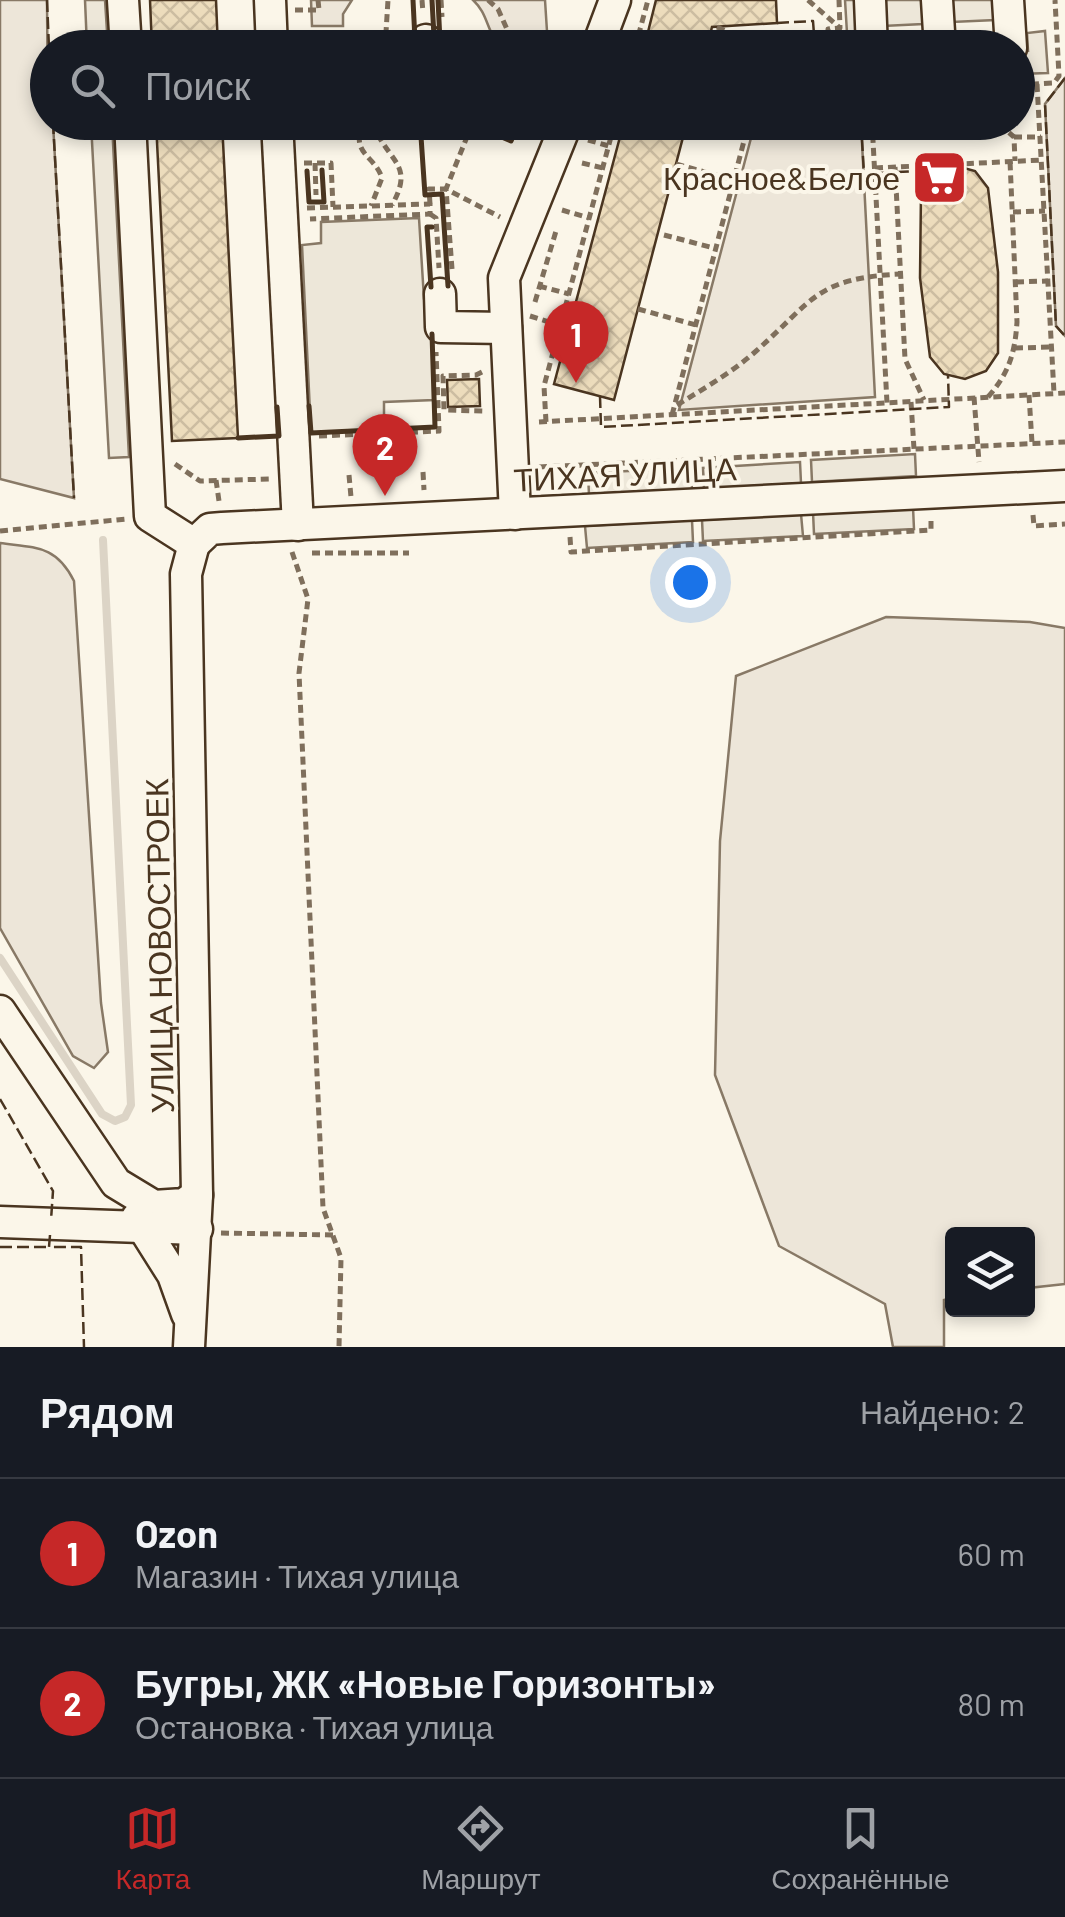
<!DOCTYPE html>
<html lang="ru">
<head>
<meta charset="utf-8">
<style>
  body { margin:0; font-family:Barlow,sans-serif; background:#20242c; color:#f1f3f6 }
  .controls { position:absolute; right:30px; bottom:30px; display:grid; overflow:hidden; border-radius:10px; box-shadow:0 5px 15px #0003 }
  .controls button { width:90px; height:90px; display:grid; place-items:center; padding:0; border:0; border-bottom:2px solid #363941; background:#171b24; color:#f1f3f6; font:50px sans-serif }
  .you { position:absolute; left:690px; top:582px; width:35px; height:35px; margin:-25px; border:8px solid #fff; border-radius:50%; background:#1a73e8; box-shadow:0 0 0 15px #1a73e833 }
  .badge { display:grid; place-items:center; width:65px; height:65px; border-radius:50%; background:#c62828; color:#fff; font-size:32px; font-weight:700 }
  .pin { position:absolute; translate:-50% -82px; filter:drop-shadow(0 2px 5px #0008) }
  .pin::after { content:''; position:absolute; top:52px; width:35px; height:30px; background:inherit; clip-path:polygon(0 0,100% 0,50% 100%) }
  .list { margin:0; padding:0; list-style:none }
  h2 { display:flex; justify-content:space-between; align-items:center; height:130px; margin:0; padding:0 40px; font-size:42px }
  h2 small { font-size:32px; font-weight:400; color:#9ea1a6 }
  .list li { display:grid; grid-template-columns:65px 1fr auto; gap:30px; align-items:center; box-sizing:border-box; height:150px; padding:0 40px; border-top:2px solid #363941 }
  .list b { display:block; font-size:38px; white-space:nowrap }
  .list p { margin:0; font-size:32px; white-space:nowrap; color:#9ea1a6 }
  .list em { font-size:32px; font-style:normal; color:#9ea1a6 }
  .icon { flex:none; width:55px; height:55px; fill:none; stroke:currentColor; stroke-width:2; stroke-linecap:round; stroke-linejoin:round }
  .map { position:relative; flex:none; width:1065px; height:1347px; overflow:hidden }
  .search { position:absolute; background:#171b24; box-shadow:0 5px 15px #0003; left:30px; right:30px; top:30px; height:110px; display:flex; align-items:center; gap:25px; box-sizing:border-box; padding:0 35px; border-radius:55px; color:#9ea1a6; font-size:38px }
  .sheet { height:430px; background:#171b24 }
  nav { display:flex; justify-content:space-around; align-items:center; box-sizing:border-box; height:140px; border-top:2px solid #363941; background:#171b24; font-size:28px; color:#9ea1a6 }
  nav a { display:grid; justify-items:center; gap:5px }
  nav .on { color:#c62828 }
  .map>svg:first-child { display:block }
  .green { fill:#ede6d9; stroke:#887966; stroke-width:2.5 }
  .parking { fill:#ede7d9; stroke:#887966; stroke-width:2.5 }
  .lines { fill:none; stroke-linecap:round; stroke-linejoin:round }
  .stream { stroke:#dcd4c6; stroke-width:8 }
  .building { fill:url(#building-cross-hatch); stroke:#4a3520; stroke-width:2.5 }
  .minor-casing { stroke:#4a3520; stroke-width:35 }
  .path { stroke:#7f6f5c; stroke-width:5; stroke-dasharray:8 5; stroke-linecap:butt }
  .minor { stroke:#fbf6e9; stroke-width:30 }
  .fence { stroke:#4a3520; stroke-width:2.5; stroke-dasharray:12 5; stroke-linecap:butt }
  .wall { stroke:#4a3520; stroke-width:5 }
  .labels { text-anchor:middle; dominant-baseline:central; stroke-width:8; stroke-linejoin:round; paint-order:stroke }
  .poi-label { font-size:32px; fill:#4a3520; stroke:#fbf6e9; text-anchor:end }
  .street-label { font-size:32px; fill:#4a3520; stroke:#fbf6e9 }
</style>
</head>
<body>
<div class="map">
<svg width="1065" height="1347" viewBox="0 0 1065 1347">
  <defs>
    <pattern id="building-cross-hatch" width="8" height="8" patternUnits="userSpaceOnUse" patternTransform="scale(2.5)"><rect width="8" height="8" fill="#ecdcbc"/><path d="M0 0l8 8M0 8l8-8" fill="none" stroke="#ccbda1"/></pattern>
  </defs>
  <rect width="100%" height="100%" fill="#fbf6e9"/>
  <g class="green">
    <polygon points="0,0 47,0 48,122 53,123 74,498 0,479"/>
    <polygon points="311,0 352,0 343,14 343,26 312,26"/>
    <path d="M473 0H545L548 47C532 48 502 52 493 36 486 23 485 11 473 0Z"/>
    <polygon points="1065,78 1065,336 1056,326 1045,104"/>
    <polygon points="755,123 861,123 875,397 679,410"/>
    <path d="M0 543C36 548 56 545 74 581L101 1003 108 1052 94 1068 73 1056 0 928Z"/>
    <polygon points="886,617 1030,622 1065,628 1065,1284 1028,1288 1028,1234 952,1234 952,1298 944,1300 944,1347 893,1347 885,1304 779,1246 715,1075 720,841 736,676"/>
  </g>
  <g class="parking">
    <polygon points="85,0 105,0 108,47 87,47"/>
    <polygon points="845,0 857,0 859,47 834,47 833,34 847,33"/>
    <polygon points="882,0 922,0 923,24 883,26"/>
    <polygon points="950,0 993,0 995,20 952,22"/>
    <polygon points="1045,31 1048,73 1018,74 1018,52 1028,51 1027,33"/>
    <polygon points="91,123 112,123 129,457 109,458"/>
    <polygon points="419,218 424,299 431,305 434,400 384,402 384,429 311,433 302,245 321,243 321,222"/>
    <polygon points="915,454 916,476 812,482 811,460"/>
    <polygon points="800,462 801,483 704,489 703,468"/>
    <polygon points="690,468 692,489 589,495 588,473"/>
    <polygon points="913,507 914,529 814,534 813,512"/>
    <polygon points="801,514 803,536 703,541 702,520"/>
    <polygon points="692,520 693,542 587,548 585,526"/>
  </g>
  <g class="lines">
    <polyline class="stream" points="0,958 102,1114 115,1121 125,1117 131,1105 103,540"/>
  </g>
  <g class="building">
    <polygon points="150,0 216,0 218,48 152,48"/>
    <polygon points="656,0 776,0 777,23 712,27 707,48 644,48"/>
    <polygon points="156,122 222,122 238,438 172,441"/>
    <polygon points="624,122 687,122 614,400 554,384"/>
    <polygon points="953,165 975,171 988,188 998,272 998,353 986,371 965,379 944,374 930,357 920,278 921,192 933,174"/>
    <polygon points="479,379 480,406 448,407 447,380"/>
  </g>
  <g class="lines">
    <defs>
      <g id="minor">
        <polyline points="123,0 126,48"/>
        <polyline points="270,0 272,48"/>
        <polyline points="870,0 872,48"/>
        <polyline points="937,0 940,48"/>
        <polyline points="1008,0 1011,48"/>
        <polyline points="426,40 427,48"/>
        <polyline points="597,48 615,0"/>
        <polyline points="130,122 150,516 194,544"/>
        <polyline points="277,122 298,525"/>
        <polyline points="440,294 441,327 506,328"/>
        <polyline points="515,514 504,278 567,122"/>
        <polyline points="194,544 210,529 222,528 1065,486"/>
        <polyline points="0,1011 116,1183 154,1206 184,1204 197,1195"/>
        <polyline points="137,1218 173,1275 187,1314"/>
        <polyline points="0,1222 197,1229"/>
        <polyline points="189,1347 197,1195 186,574 194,544"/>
      </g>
    </defs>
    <use href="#minor" class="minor-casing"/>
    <g class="path">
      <polyline points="422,0 423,13"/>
      <polyline points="441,0 442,17"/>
      <polyline points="488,0 498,9 510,36 505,48"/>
      <polyline points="808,0 840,28"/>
      <polyline points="295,10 319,10 318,0"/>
      <polyline points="717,27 743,39 779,48"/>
      <polyline points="721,31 735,48"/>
      <polyline points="385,48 388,0"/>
      <polyline points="635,48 648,0"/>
      <polyline points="829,48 828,29 840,28 839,0"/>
      <polyline points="1037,84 1054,393"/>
      <polyline points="1018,85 1054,83 1059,76 1055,0"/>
      <path d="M363 122C350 155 374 154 382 178L371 206"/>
      <path d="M381 122 377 133C393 164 413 167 392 205"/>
      <polyline points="872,122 887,403"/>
      <polyline points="971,128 1006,130 1014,137 1015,161"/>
      <polyline points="306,132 329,122"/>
      <polyline points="1014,137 1041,137"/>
      <polyline points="588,140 609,146"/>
      <polyline points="304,163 331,163 333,207"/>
      <polyline points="315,163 316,195"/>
      <polyline points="582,163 603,168"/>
      <polyline points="676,164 734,180"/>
      <polyline points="895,167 905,359 924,400"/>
      <polyline points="875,168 1042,160"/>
      <polyline points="430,204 429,189 446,189 500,217"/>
      <polyline points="307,208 430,204 430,214 310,219"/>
      <polyline points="562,210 589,218"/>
      <polyline points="1013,212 1045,211"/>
      <polyline points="430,214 436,218 439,268"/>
      <polyline points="664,235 714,248"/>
      <polyline points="452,269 446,189 473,122"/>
      <polyline points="1016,282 1048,281"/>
      <polyline points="539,286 569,294"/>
      <polyline points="535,302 556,231"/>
      <polyline points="638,309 696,325"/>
      <polyline points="530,316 561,326"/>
      <polyline points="1015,348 1052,347"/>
      <polyline points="482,372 476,375 443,376 444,410 484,411"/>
      <polyline points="1029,395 1032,443"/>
      <polyline points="974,397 979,462"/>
      <path d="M988 397C1009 373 1015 353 1017 322L1010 161"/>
      <polyline points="911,402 914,449"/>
      <path d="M677 405C703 389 731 373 755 352 813 301 815 278 901 274"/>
      <polyline points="672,415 749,122"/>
      <polyline points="539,422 1065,393"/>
      <polyline points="546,422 544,386 615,122"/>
      <polyline points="319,436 439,431 436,352"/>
      <polyline points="175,464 200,481 269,479"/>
      <polyline points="539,467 1065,442"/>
      <polyline points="423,472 424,490"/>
      <polyline points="349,475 351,497"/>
      <polyline points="216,480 219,501"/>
      <polyline points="1033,515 1034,526 1065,524"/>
      <polyline points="0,531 126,519"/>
      <polyline points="570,537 571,552 931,530 931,521"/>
      <polyline points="292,552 308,599 299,673 323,1208 341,1258 339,1347"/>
      <polyline points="312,553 409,553"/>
      <polyline points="221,1233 333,1235"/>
    </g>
    <use href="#minor" class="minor"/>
    <g class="fence">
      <polyline points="47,0 49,48"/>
      <polyline points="777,23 813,21 815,48"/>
      <polyline points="1065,78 1045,104 1056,326 1065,336"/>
      <polyline points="53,122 74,498"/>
      <polyline points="861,122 864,174 916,171 916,177 930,177"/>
      <polyline points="600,396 601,427 949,407 948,375"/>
      <polyline points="0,1099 53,1191 51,1220"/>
      <polyline points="50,1235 49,1247 81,1247 84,1347"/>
      <polyline points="0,1247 49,1247"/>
    </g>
    <g class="wall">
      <polyline points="413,0 415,40"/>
      <polyline points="432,0 434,36"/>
      <polyline points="438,0 440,41"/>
      <polyline points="420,122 425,195 442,194 448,286"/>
      <polyline points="502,122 497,135 511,141 516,129"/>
      <polyline points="307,171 309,202 324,202 322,170"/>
      <polyline points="431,287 427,227 432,227"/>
      <polyline points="309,406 311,433 435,427 432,334"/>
      <polyline points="238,438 279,436 277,407"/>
    </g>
  </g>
  <defs>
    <symbol id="supermarket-square" viewBox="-11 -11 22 22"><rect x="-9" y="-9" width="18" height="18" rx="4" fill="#c62828" stroke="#fbf6e9"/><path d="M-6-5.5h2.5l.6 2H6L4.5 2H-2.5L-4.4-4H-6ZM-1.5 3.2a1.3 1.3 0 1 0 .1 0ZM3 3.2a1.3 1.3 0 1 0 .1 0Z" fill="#fff"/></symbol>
  </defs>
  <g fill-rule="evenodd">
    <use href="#supermarket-square" x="908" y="146" width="63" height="63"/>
  </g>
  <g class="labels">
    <g class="poi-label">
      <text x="900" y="177">Красное&amp;Белое</text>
    </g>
    <g class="street-label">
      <text transform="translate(625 473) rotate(-3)">ТИХАЯ УЛИЦА</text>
      <text transform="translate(158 946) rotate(-91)">УЛИЦА НОВОСТРОЕК</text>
    </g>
  </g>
</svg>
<div class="controls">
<button><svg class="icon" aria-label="layers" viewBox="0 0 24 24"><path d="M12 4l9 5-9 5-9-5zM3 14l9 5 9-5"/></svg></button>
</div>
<div class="you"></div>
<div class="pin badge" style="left:576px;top:383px">1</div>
<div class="pin badge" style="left:385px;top:496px">2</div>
<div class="search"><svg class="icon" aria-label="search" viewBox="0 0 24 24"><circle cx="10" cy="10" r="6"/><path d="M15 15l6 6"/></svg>Поиск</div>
</div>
<section class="sheet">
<h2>Рядом<small>Найдено: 2</small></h2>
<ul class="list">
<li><span class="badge">1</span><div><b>Ozon</b><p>Магазин · Тихая улица</p></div><em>60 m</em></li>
<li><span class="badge">2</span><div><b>Бугры, ЖК «Новые Горизонты»</b><p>Остановка · Тихая улица</p></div><em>80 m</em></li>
</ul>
</section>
<nav>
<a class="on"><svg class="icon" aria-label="map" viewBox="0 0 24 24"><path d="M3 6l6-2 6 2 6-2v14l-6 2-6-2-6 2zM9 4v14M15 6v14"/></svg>Карта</a>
<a><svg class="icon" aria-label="directions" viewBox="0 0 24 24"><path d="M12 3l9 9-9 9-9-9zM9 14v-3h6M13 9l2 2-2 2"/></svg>Маршрут</a>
<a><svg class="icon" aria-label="saved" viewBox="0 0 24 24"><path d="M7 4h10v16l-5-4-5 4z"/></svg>Сохранённые</a>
</nav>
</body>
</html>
